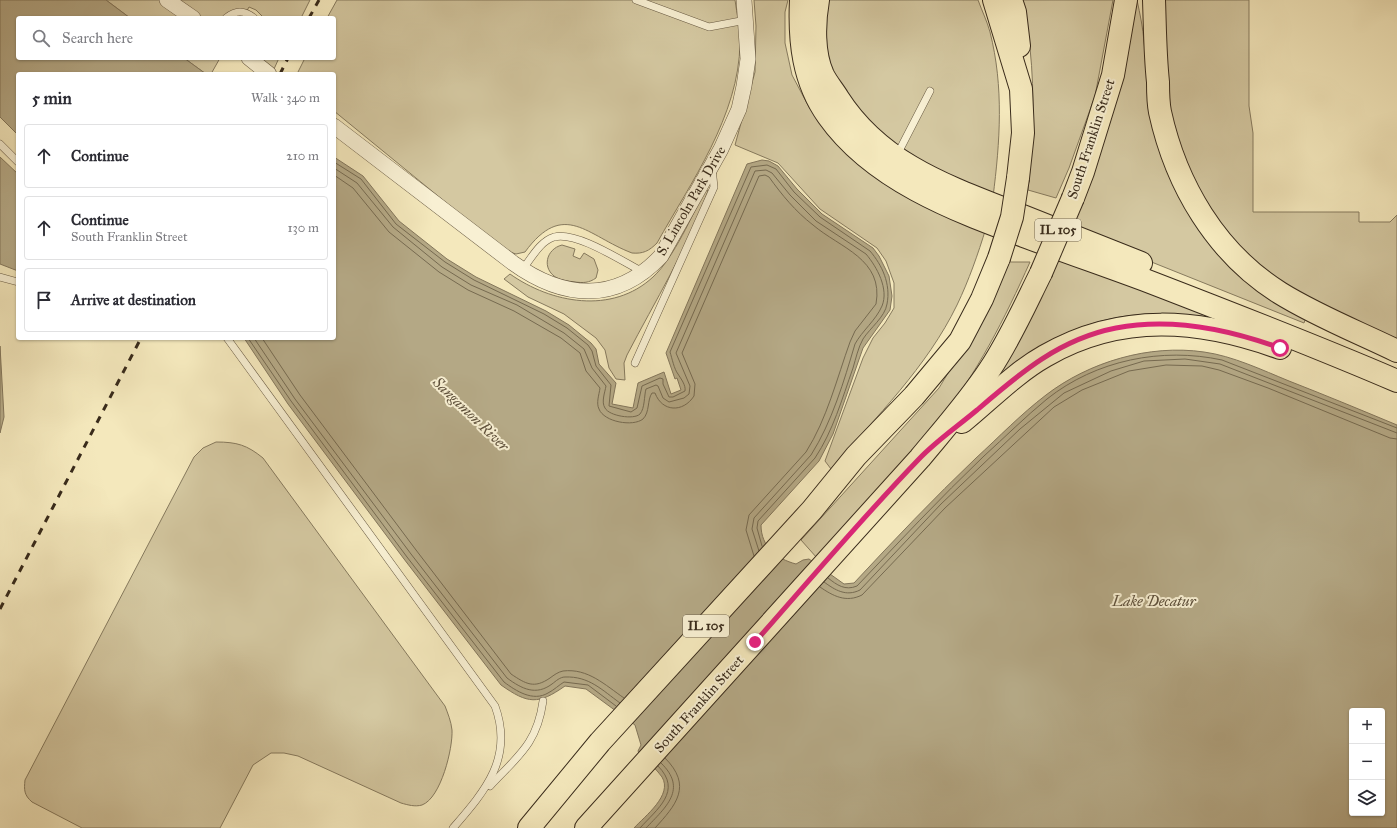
<!DOCTYPE html>
<html lang="en">
<head>
<meta charset="utf-8">
<style>
  body { margin:0; font-family:"IM FELL Great Primer",serif; background:#f7f7f7; color:#2b2b33 }
  .controls { position:absolute; right:12px; bottom:12px; display:grid; overflow:hidden; border-radius:4px; box-shadow:0 1px 3px #0004 }
  .controls button { width:36px; height:36px; display:grid; place-items:center; padding:0; border:0; border-bottom:1px solid #e1e1e2; background:#fff; color:#2b2b33; font:20px sans-serif }
  .stop { position:absolute; width:12px; height:12px; margin:-9px; border:3px solid #db2777; border-radius:50%; background:#fff }
  .stop.end { background:#db2777; border-color:#fff; box-shadow:0 1px 4px #0008 }
  .list { margin:0; padding:0; list-style:none }
  h2 { display:flex; justify-content:space-between; align-items:center; height:52px; margin:0; padding:0 16px; font-size:17px }
  h2 small { font-size:13px; font-weight:400; color:#7c7c81 }
  .list li { display:grid; grid-template-columns:26px 1fr auto; gap:12px; align-items:center; box-sizing:border-box; height:64px; margin:0 8px 8px; padding:0 8px; border:1px solid #e1e1e2; border-radius:4px }
  .list b { display:block; font-size:15px; white-space:nowrap }
  .list p { margin:0; font-size:13px; white-space:nowrap; color:#7c7c81 }
  .list em { font-size:13px; font-style:normal; color:#7c7c81 }
  .icon { flex:none; width:22px; height:22px; fill:none; stroke:currentColor; stroke-width:2; stroke-linecap:round; stroke-linejoin:round }
  .map { position:relative; flex:none; width:1397px; height:828px; overflow:hidden }
  .search { position:absolute; background:#fff; box-shadow:0 1px 3px #0004; left:16px; top:16px; width:320px; height:44px; display:flex; align-items:center; gap:10px; box-sizing:border-box; padding:0 14px; border-radius:4px; color:#7c7c81; font-size:15px }
  .panel { position:absolute; background:#fff; box-shadow:0 1px 3px #0004; left:16px; top:72px; width:320px; height:268px; border-radius:4px }
  .map>svg:first-child { display:block }
  .green { fill:#d4c8a1; stroke:#867a5e }
  .water { fill:#b4a885; stroke:#83765b; fill-rule:evenodd }
  .lines { fill:none; stroke-linecap:round; stroke-linejoin:round }
  .shore { stroke:#766a50; stroke-width:1 }
  .lane-casing { stroke:#685a43; stroke-width:8 }
  .street-casing { stroke:#685a43; stroke-width:16 }
  .primary-casing { stroke:#392b1b; stroke-width:24 }
  .lane { stroke:#f8f0d3; stroke-width:7 }
  .street { stroke:#f8f0d3; stroke-width:15 }
  .primary { stroke:#f4e8bc; stroke-width:22 }
  .rail { stroke:#392b1b; stroke-width:3; stroke-dasharray:7 7; stroke-linecap:butt }
  .primary-bridge-casing { stroke:#392b1b; stroke-width:24; stroke-linecap:butt }
  .primary-bridge { stroke:#f4e8bc; stroke-width:22 }
  .route { stroke:#db2777; stroke-width:5 }
  .labels { text-anchor:middle; dominant-baseline:central; stroke-width:4; stroke-linejoin:round; paint-order:stroke }
  .shield { fill:#f8f0d3; stroke:#726652; stroke-width:1 }
  .shield-label { font-size:13px; font-weight:bold; fill:#392b1b }
  .street-label { font-size:14px; fill:#392b1b; stroke:#f8f0d3 }
  .water-label { font-size:15px; font-style:italic; fill:#5e503b; stroke:#f8f0d3 }
</style>
</head>
<body>
<div class="map">
<svg width="1397" height="828" viewBox="0 0 1397 828">
  <rect width="100%" height="100%" fill="#f4e8bc"/>
  <filter id="stains"><feTurbulence type="fractalNoise" baseFrequency=".005" numOctaves="4"/><feColorMatrix values="0 0 0 0 .2 0 0 0 0 .09 0 0 0 0 .02 0 0 0 .5 -.17"/></filter>
  <radialGradient id="worn" r=".72"><stop offset=".6" stop-color="#630" stop-opacity="0"/><stop offset="1" stop-color="#630" stop-opacity=".3"/></radialGradient>
  <g class="green">
    <polygon points="106,0 310,0 301,18 264,18 256,10 249,7 243,18 130,18"/>
    <path d="M337 0H735C737 14 740 29 740 43 739 116 691 182 657 243 649 251 643 254 632 253 587 236 564 199 525 252L516 254 504 250 334 111V74H297L305 58H334V18H327Z"/>
    <path d="M754 0H788L785 12V43L792 75 810 109 837 141 986 228C978 254 969 280 957 305 927 367 876 417 831 469L825 461 863 358 873 338 885 323 894 308V283L886 261 877 248 820 209 778 163 735 145 755 72 756 26Z"/>
    <path d="M825 0H978C982 11 987 21 990 32 1004 87 1000 142 993 197L921 166 881 138 823 61Z"/>
    <path d="M1019 0H1113L1095 96 1069 168 1056 198 1028 190C1033 143 1035 95 1030 48 1028 32 1023 16 1019 0Z"/>
    <path d="M1132 0H1137C1140 14 1143 28 1144 42 1147 62 1146 83 1149 103 1159 179 1200 248 1263 293 1276 302 1292 309 1306 317L1304 323 1069 229Z"/>
    <polygon points="1160,0 1249,0 1249,106 1253,133 1253,212 1359,212 1359,222 1390,222 1397,215 1397,345 1267,276 1208,214 1170,129"/>
    <polygon points="184,58 220,58 211,74 206,74"/>
    <polygon points="257,58 279,58 274,69"/>
    <path d="M706 189 708 191C688 248 655 301 627 355L624 363 625 380 616 379 609 368 605 350 596 338 564 314 528 297 504 279 510 274C551 303 612 315 653 277 674 258 692 215 706 189Z"/>
    <path d="M562 245 575 249 573 256 580 259 584 253 594 259 598 270 596 278C589 283 583 283 575 282 569 281 562 281 557 278 541 269 546 249 562 245Z"/>
    <path d="M1058 256 1243 326C1216 322 1186 315 1159 314 1108 313 1057 332 1016 362 1006 369 998 378 989 387Z"/>
    <path d="M1009 262H1030C1005 318 977 374 938 422 900 469 857 513 817 558L801 540 939 388 965 345Z"/>
    <path d="M216 442C237 442 247 445 263 458L445 706C448 714 451 721 452 730 453 748 441 798 422 805 415 807 408 805 401 803L298 756 284 753H271L253 765 220 828H82L32 802C24 795 24 790 25 780L194 457 203 448Z"/>
  </g>
  <g class="water">
    <polygon points="0,0 106,0 130,18 18,18 18,58 184,58 206,74 18,74 18,135 0,117"/>
    <polygon points="0,157 18,174 18,271 0,264"/>
    <path d="M334 157 363 176 399 221 447 259 476 277 546 311 569 325 591 343 596 349 599 364 616 383 612 404 633 408 638 383 664 372 671 394 681 390 677 378 675 379 666 353 747 164 762 160 769 161 778 166 797 189 822 214 873 248 879 256 889 276 892 296 890 310 863 348 833 434 819 461 761 525C761 547 777 559 796 564L803 560 809 559 844 584 854 583C894 540 934 498 976 458 999 437 1021 414 1046 395 1089 362 1149 344 1204 352 1233 356 1262 370 1289 381 1325 395 1361 410 1397 425V828H634C645 816 673 795 662 777 656 768 647 762 640 755L638 751 641 745 635 725 586 689 565 686C538 705 528 704 501 685L404 559 288 404 244 338H334ZM1352 711H1382V813H1352Z"/>
    <polygon points="0,346 4,417 0,433"/>
  </g>
  <g class="lines">
    <g class="shore">
      <path d="M334 162 361 179 396 224 445 262 474 280 544 314 567 328 588 345 592 351 596 366 611 385 609 406 631 412 637 408 642 386 660 378 663 379V384L669 397H673L685 391C686 385 681 379 678 374 674 369 672 358 670 352L751 167 767 165 776 169 794 192 820 217 870 251C882 265 891 284 887 304 885 317 870 328 863 339 858 348 856 358 853 368 842 399 833 431 815 458L758 521 757 528 762 546"/>
      <path d="M334 168 357 183 393 227 442 267 471 285 517 305 564 333 584 349 592 368 606 386C605 392 601 402 605 408 609 416 634 420 640 414 645 408 644 396 646 389L656 385 658 386 663 398 669 402 684 398 689 394 690 386 676 353 755 171 766 170 772 173 790 195 816 221 866 254C877 267 889 289 882 306 876 320 862 331 855 344 844 381 832 422 811 455L754 518 752 529 759 551"/>
      <path d="M334 175 353 188 389 232 439 272 468 290 514 311 561 338 580 353 586 371 600 388C599 395 596 403 599 409 604 422 633 427 643 419 650 412 647 400 652 393H655C662 412 683 413 694 396L695 384 682 353 759 176 765 175 769 177C782 195 795 211 813 225 840 248 884 259 876 304L855 331 850 342C837 378 827 419 806 452L749 515 746 530 754 556"/>
      <path d="M248 338 291 401 407 557 504 682C516 691 533 702 548 693 554 690 559 685 564 682L588 685 616 706"/>
      <path d="M254 338 295 399 411 554 507 678C522 689 536 696 552 684 556 681 560 677 565 677 589 676 602 690 620 703"/>
      <path d="M262 338 300 395 416 550 511 674C526 684 534 689 550 678 554 675 558 672 563 671 588 668 605 685 624 698"/>
      <path d="M828 578C837 585 845 591 857 586 899 542 940 498 984 456 1005 437 1025 417 1047 399 1096 360 1162 347 1222 360L1397 428"/>
      <path d="M824 582C835 590 846 597 860 590L941 504 1020 429 1064 393 1111 371 1144 361 1185 359 1220 364 1397 433"/>
      <path d="M820 587C833 596 846 603 862 595L945 508 1054 407 1082 390 1129 371 1166 365 1202 366 1219 370 1268 388 1390 438 1397 439"/>
      <path d="M640 828C657 809 683 791 658 766"/>
      <path d="M646 828C666 807 688 789 661 763"/>
      <path d="M655 828C676 805 693 786 665 758"/>
    </g>
    <defs>
      <g id="lane">
        <polyline points="636,0 709,27 746,20"/>
        <path d="M226 18C236 10 244 10 254 18"/>
        <polyline points="0,144 18,162"/>
        <polyline points="897,155 930,91"/>
        <path d="M522 270C531 259 540 241 554 237 577 231 623 262 643 272"/>
        <polyline points="0,277 18,282"/>
        <path d="M227 338 495 706C514 758 485 791 453 828"/>
        <polyline points="635,363 714,187 712,168"/>
        <path d="M490 786C518 756 537 744 543 701"/>
      </g>
      <g id="street">
        <polyline points="167,0 193,18"/>
        <polyline points="249,58 269,74"/>
        <path d="M334 126 513 263C563 299 616 304 661 256L721 149 739 109 744 86 748 59 744 0"/>
      </g>
      <g id="primary">
        <path d="M801 0C799 41 803 81 828 116 874 181 957 211 1029 238 1069 253 1110 267 1150 282 1233 314 1316 346 1397 381"/>
        <path d="M818 0C814 23 813 53 823 75 827 83 833 90 838 98 881 165 949 187 1020 215 1060 231 1101 247 1141 263"/>
        <polyline points="994,0 1021,89 1023,133 1018,178"/>
        <polyline points="1011,0 1015,12 1019,46"/>
        <path d="M1154 0C1155 27 1155 54 1158 82 1158 91 1158 102 1160 112 1176 185 1216 253 1280 293 1317 316 1358 332 1397 351"/>
        <polyline points="1073,198 1083,172 1113,75 1126,0"/>
        <path d="M962 422C989 400 1015 373 1045 356 1121 312 1200 319 1280 348"/>
        <polyline points="529,828 600,742 812,510 856,456 914,396 960,341 982,299 999,258"/>
        <path d="M586 828 920 458C944 429 969 401 990 369 1010 339 1025 305 1041 273"/>
      </g>
    </defs>
    <use href="#lane" class="lane-casing"/>
    <use href="#street" class="street-casing"/>
    <use href="#primary" class="primary-casing"/>
    <use href="#lane" class="lane"/>
    <use href="#street" class="street"/>
    <use href="#primary" class="primary"/>
    <g class="rail">
      <polyline points="309,18 319,0"/>
      <polyline points="280,74 288,58"/>
      <polyline points="0,609 141,338"/>
    </g>
    <defs>
      <g id="primary-bridge">
        <polyline points="999,258 1012,217 1018,178"/>
        <polyline points="1041,273 1073,198"/>
      </g>
    </defs>
    <use href="#primary-bridge" class="primary-bridge-casing"/>
    <use href="#primary-bridge" class="primary-bridge"/>
  </g>
  <g class="lines">
    <path class="route" d="M755 642C809 581 862 518 919 459 936 441 958 426 977 410 1019 374 1059 339 1116 328 1172 317 1228 329 1280 348"/>
  </g>
  <g class="labels">
    <g class="shield">
      <rect x="1035" y="219" width="46" height="22" rx="3"/>
      <rect x="683" y="615" width="46" height="22" rx="3"/>
    </g>
    <g class="shield-label">
      <text x="1058" y="230">IL 105</text>
      <text x="706" y="626">IL 105</text>
    </g>
    <g class="street-label">
      <text transform="translate(1091 139) rotate(-72)">South Franklin Street</text>
      <text transform="translate(691 201) rotate(-60)">S. Lincoln Park Drive</text>
      <text transform="translate(699 704) rotate(-48)">South Franklin Street</text>
    </g>
    <g class="water-label">
      <text transform="translate(471 414) rotate(44)">Sangamon River</text>
      <text x="1154" y="601">Lake Decatur</text>
    </g>
  </g>
  <rect width="100%" height="100%" filter="url(#stains)"/>
  <rect width="100%" height="100%" fill="url(#worn)"/>
</svg>
<div class="controls">
<button>+</button>
<button>−</button>
<button><svg class="icon" aria-label="layers" viewBox="0 0 24 24"><path d="M12 4l9 5-9 5-9-5zM3 14l9 5 9-5"/></svg></button>
</div>
<div class="stop" style="left:1280px;top:348px"></div>
<div class="stop end" style="left:755px;top:642px"></div>
<div class="search"><svg class="icon" aria-label="search" viewBox="0 0 24 24"><circle cx="10" cy="10" r="6"/><path d="M15 15l6 6"/></svg>Search here</div>
<section class="panel">
<h2>5 min<small>Walk · 340 m</small></h2>
<ul class="list">
<li><svg class="icon" aria-label="ahead" viewBox="0 0 24 24"><path d="M12 20V5M6 11l6-6 6 6"/></svg><div><b>Continue</b></div><em>210 m</em></li>
<li><svg class="icon" aria-label="ahead" viewBox="0 0 24 24"><path d="M12 20V5M6 11l6-6 6 6"/></svg><div><b>Continue</b><p>South Franklin Street</p></div><em>130 m</em></li>
<li><svg class="icon" aria-label="arrive" viewBox="0 0 24 24"><path d="M6 21V4h12l-3 4 3 4H6"/></svg><div><b>Arrive at destination</b></div></li>
</ul>
</section>
</div>
</body>
</html>
